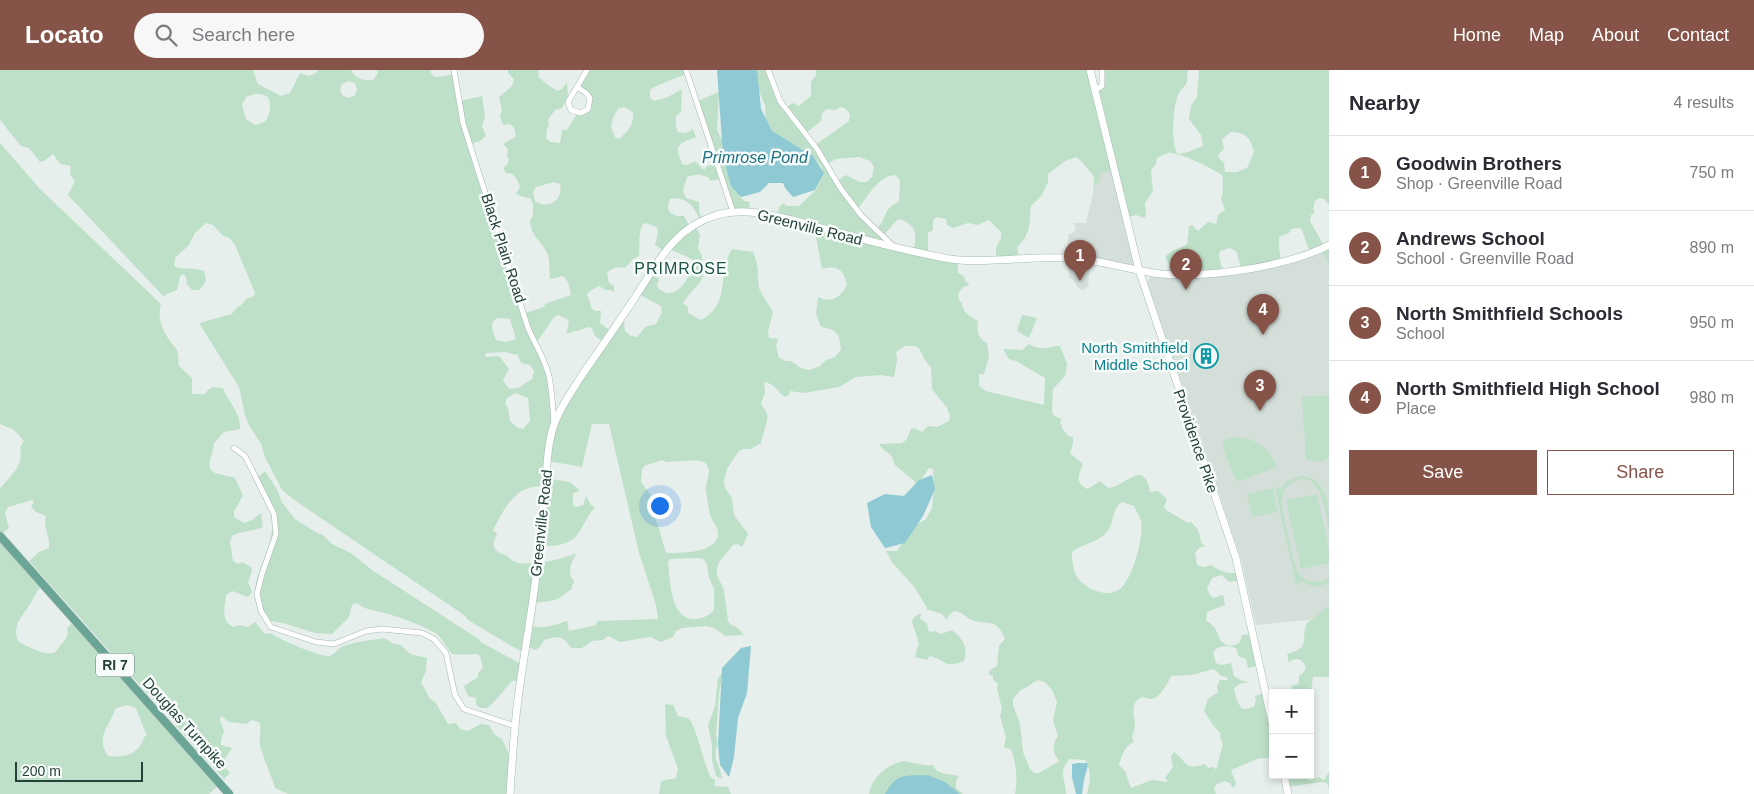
<!DOCTYPE html>
<html lang="en">
<head>
<meta charset="utf-8">
<style>
  body { margin:0; font-family:Helvetica,sans-serif; background:#f7f7f7; color:#2b2b33 }
  .controls { position:absolute; right:15px; bottom:15px; display:grid; overflow:hidden; border-radius:0px; box-shadow:0 2px 8px #0003 }
  .controls button { width:45px; height:45px; display:grid; place-items:center; padding:0; border:0; border-bottom:1px solid #e1e1e2; background:#fff; color:#2b2b33; font:25px sans-serif }
  .scale { position:absolute; left:15px; bottom:12px; width:128px; box-sizing:border-box; padding-left:5px; border:2px solid #24423a; border-top:0; font-size:14px; line-height:18px; white-space:nowrap; color:#24423a; -webkit-text-stroke:4px #f7fbf9; paint-order:stroke }
  .you { position:absolute; left:659px; top:435px; width:18px; height:18px; margin:-12px; border:4px solid #fff; border-radius:50%; background:#1a73e8; box-shadow:0 0 0 8px #1a73e833 }
  .badge { display:grid; place-items:center; width:32px; height:32px; border-radius:50%; background:#855347; color:#fff; font-size:16px; font-weight:700 }
  .pin { position:absolute; translate:-50% -41px; filter:drop-shadow(0 1px 2px #0008) }
  .pin::after { content:''; position:absolute; top:26px; width:18px; height:15px; background:inherit; clip-path:polygon(0 0,100% 0,50% 100%) }
  .list { margin:0; padding:0; list-style:none }
  h2 { display:flex; justify-content:space-between; align-items:center; height:65px; margin:0; padding:0 20px; font-size:21px }
  h2 small { font-size:16px; font-weight:400; color:#7c7c81 }
  .list li { display:grid; grid-template-columns:32px 1fr auto; gap:15px; align-items:center; box-sizing:border-box; height:75px; padding:0 20px; border-top:1px solid #e1e1e2 }
  .list b { display:block; font-size:19px; white-space:nowrap }
  .list p { margin:0; font-size:16px; white-space:nowrap; color:#7c7c81 }
  .list em { font-size:16px; font-style:normal; color:#7c7c81 }
  .actions { display:flex; gap:10px; padding:15px 20px }
  .actions a { flex:1; padding:11px 0; border:1px solid #855347; border-radius:0px; text-align:center; font-size:18px; color:#855347 }
  .actions .main { background:#855347; color:#fff }
  .icon { flex:none; width:28px; height:28px; fill:none; stroke:currentColor; stroke-width:2; stroke-linecap:round; stroke-linejoin:round }
  .map { position:relative; flex:none; width:1329px; height:724px; overflow:hidden }
  header { display:flex; align-items:center; gap:30px; box-sizing:border-box; height:70px; padding:0 25px; background:#855347; color:#fff }
  header strong { font-size:24px }
  nav { display:flex; gap:28px; margin-inline-start:auto; font-size:18px }
  .search { width:350px; height:45px; background:#f7f7f7; display:flex; align-items:center; gap:12px; box-sizing:border-box; padding:0 18px; border-radius:28px; color:#7c7c81; font-size:19px }
  main { display:flex }
  aside { flex:1; background:#fff }
  .map>svg:first-child { display:block }
  .built { fill:#d4dfda }
  .green { fill:#bfe0c8; fill-rule:evenodd }
  .water { fill:#8ec9d4 }
  .lines { fill:none; stroke-linecap:round; stroke-linejoin:round }
  .minor-casing { stroke:#a8b8b2; stroke-width:6 }
  .secondary-casing { stroke:#a4bbb3; stroke-width:8 }
  .primary-casing { stroke:#c2cac8; stroke-width:9 }
  .minor { stroke:#fff; stroke-width:5 }
  .secondary { stroke:#fff; stroke-width:7 }
  .primary { stroke:#6aa596; stroke-width:8 }
  .labels { text-anchor:middle; dominant-baseline:central; stroke-width:5; stroke-linejoin:round; paint-order:stroke }
  .shield { fill:#f7fbf9; stroke:#637a73; stroke-width:1 }
  .shield-label { font-size:14px; font-weight:bold; fill:#24423a }
  .street-label { font-size:15px; fill:#24423a; stroke:#f7fbf9 }
  .culture-label { font-size:15px; fill:#0d838f; stroke:#f7fbf9; text-anchor:end }
  .water-label { font-size:16px; font-style:italic; fill:#1c6f80; stroke:#f7fbf9 }
  .neighbourhood-label { font-size:16px; letter-spacing:1px; fill:#1f5548; stroke:#f7fbf9 }
</style>
</head>
<body>
<header>
<strong>Locato</strong>
<div class="search"><svg class="icon" aria-label="search" viewBox="0 0 24 24"><circle cx="10" cy="10" r="6"/><path d="M15 15l6 6"/></svg>Search here</div>
<nav><a>Home</a><a>Map</a><a>About</a><a>Contact</a></nav>
</header>
<main>
<div class="map">
<svg width="1329" height="724" viewBox="0 0 1329 724">
  <rect width="100%" height="100%" fill="#e6efeb"/>
  <g class="built">
    <polygon points="1114,99 1138,199 1093,190 1090,197 1088,216 1083,220 1078,218 1074,211 1069,207 1068,165 1074,162 1076,157 1073,153 1086,153 1095,116 1100,104"/>
    <polygon points="1329,179 1329,542 1326,548 1256,555 1241,488 1147,212 1151,207 1205,208 1267,198 1300,191"/>
  </g>
  <g class="green">
    <path d="M0 0H253L258 14 281 26 290 23 300 3 309 6 316 3 318 0H351C356 9 363 11 373 10L378 3 377 0H430L432 5 435 7 444 6 454 4 460 31 482 26 485 46 482 56 486 66 480 71 471 74 525 243 544 237 545 234 571 225 568 212 563 206 550 209C549 202 550 192 548 185 543 172 530 166 530 150L533 146V134L531 129 518 125 515 123 518 121 520 116C517 109 514 102 506 103L503 98 507 95 509 90 507 87 508 79 503 74 515 67C517 62 514 57 510 54L503 55 500 47 502 40 499 27 512 16 514 9 508 3V0H538L539 8C547 13 549 17 558 21L562 19 566 13 567 14 568 27 562 38 555 40 548 50 549 56 547 59 546 68 550 72 560 73 562 60H567L578 42 585 41 590 27 578 17 586 0H686L687 4C682 5 652 17 650 20 650 21 650 27 650 28L654 31 668 27 682 19 681 42 676 46V57L678 62 685 63 691 61 692 58 696 67C678 74 674 74 682 94L687 95 695 91 704 100 707 96 717 93 697 31 719 22 717 60 722 70 740 127 744 131 750 132 749 141 733 142 722 109 710 111 709 108C701 104 696 104 687 107L683 120 686 128 699 132V141L702 150 700 151C695 137 687 126 670 129L668 135 669 142 677 146H684L690 157 695 155 700 165 698 179C702 184 702 188 703 194 707 213 692 217 683 233L688 237V243L701 250C732 234 716 205 732 179L753 182C760 199 757 202 759 218 760 222 770 237 773 242L768 261 769 268 778 269 776 276 779 288 786 291H791L801 298 809 300 820 296 826 290 835 287 841 279C839 262 837 260 821 257L816 244 818 227C831 234 841 227 847 215 843 199 838 195 822 199L814 156 777 145 780 136 784 133 786 136H799L816 120 823 105 822 97 808 81 786 73 766 58 765 35 759 21 754 0H769L771 8 786 37 793 33 799 36 811 26V12L816 5V0H1090L1095 19 1101 16 1102 0H1188C1187 3 1188 9 1187 12 1185 17 1180 20 1178 25 1173 36 1170 75 1178 84L1188 82 1203 76 1201 65 1189 49 1191 36 1197 27 1199 0H1329V135L1324 129 1319 128 1315 131 1313 139 1315 143 1311 145 1310 151 1324 176 1329 174V194L1321 178 1310 183 1302 160 1299 158 1291 159 1289 163 1279 167C1278 171 1280 186 1281 192L1241 198 1236 181 1230 178 1220 181 1219 186 1223 201 1169 203V194L1166 189V186C1172 179 1180 179 1187 174L1189 156 1192 155 1198 161 1208 152 1216 154 1218 145 1225 140 1221 129C1224 122 1222 114 1223 106 1216 100 1177 81 1168 83 1165 84 1160 87 1157 88L1156 94 1151 101 1153 121 1145 133 1146 146 1144 148 1136 145 1126 148 1114 100 1100 104V110L1095 116 1093 124 1094 106 1077 87 1065 91 1048 104V112L1042 125 1031 136 1029 158 1025 168 1017 177 1019 188 996 190V178L1001 168V162L989 150 977 155 968 153 953 158 947 155 946 149 937 147 933 150V160L928 163V183L958 190V203L964 206 966 212 969 214 968 216 963 217 958 224 959 230 962 233C963 243 970 247 978 251 977 260 977 268 987 273L989 287 984 304H979V316L986 321 1044 335 1045 308 1016 291 1009 289 1003 279 1022 280 1029 274C1043 282 1047 276 1060 276L1067 294 1065 306 1053 319 1052 342 1054 346 1062 349 1060 351 1062 358 1068 366 1073 367V373L1070 383 1083 394C1078 405 1075 414 1088 419L1100 411 1108 418C1126 417 1144 387 1150 422L1158 421 1167 429 1164 438 1166 440 1188 453 1191 452C1199 460 1199 461 1201 472L1205 476 1199 478 1195 483 1197 495 1203 497 1211 495C1220 501 1228 505 1239 502L1241 510 1229 512 1222 505 1212 508 1207 519 1210 525 1213 528 1223 525 1225 535 1207 542 1206 550C1210 553 1215 557 1217 562 1218 564 1219 569 1220 570 1228 579 1241 577 1242 565L1252 564 1259 595 1248 598 1246 589 1238 586 1237 579C1230 574 1218 575 1213 582L1216 593 1221 595 1231 593 1234 606 1243 611 1250 612 1240 614 1234 618 1236 628 1241 638 1246 639 1254 637 1256 631 1255 626 1264 623 1273 660V687L1257 689 1231 700 1236 714 1233 718 1230 713 1225 711 1217 714 1214 718 1216 724H1087C1090 712 1092 700 1085 690L1070 689C1057 702 1066 709 1066 724H1015C1018 709 1016 694 1011 679L1004 677 1006 667 1000 647 1002 639 997 618 998 614 993 610V606L989 605V601L997 596 999 576 1005 569C996 547 990 556 972 550 965 547 963 542 954 541L948 546 947 550 942 544 926 539 927 538 915 518 892 492 886 481H897L914 456 926 449 932 438 934 417 933 399 929 398 915 418V412L894 394C894 383 884 383 879 374L902 373 906 370 911 359 914 358 922 362 928 356 937 357 949 351 950 346 947 338 932 319 931 298 925 290 919 278 915 276H905L896 282 897 290 894 307 881 305 856 307 839 317 803 323 790 321 789 325 785 327C775 320 778 317 766 312L764 313 765 323 761 333C762 337 766 340 767 344 769 351 762 364 761 373L751 379H743L738 382 727 399 724 411 725 418 732 428 734 445 748 464 742 477 738 474 733 475 719 492 717 499V505L724 520 728 551 730 554 738 558 744 565 725 566 714 558 706 556 682 558 676 561 673 567 661 572 650 567 620 572 608 566 603 570 592 571 582 578H571C562 565 559 566 544 570L540 577 536 580 527 577 525 584 468 550 464 545 297 432 282 420 265 387 261 374 249 355 245 345 239 317 199 253 232 244C235 237 243 236 246 229L254 226 255 223 235 175 229 168 223 166 213 155 206 153 195 163 189 175 175 188 174 196C180 200 194 197 204 201 207 210 206 214 199 220H192L187 214 186 206 182 204 180 207 177 220 163 226 68 125 75 111 70 105 71 96 60 94 53 84 44 91 40 92 29 78 21 76 0 50ZM348 11 355 13 357 19 355 25 349 28 343 26 340 21 342 14ZM255 24H261L268 27C272 38 270 43 265 52L255 55 246 49 242 35 246 27ZM624 37 633 42C634 56 628 60 619 69L615 67 611 57 613 48 618 39ZM841 37 846 39 850 44 849 51 815 75 806 63 821 51 822 44 827 39 835 40ZM1232 62C1247 63 1250 68 1254 82L1247 98 1237 102H1225L1224 93 1218 87 1219 84 1224 79 1222 70 1229 63ZM859 87 870 91 874 97 872 107 867 112H860L846 105 837 111 827 94 836 89ZM895 105 900 110 899 131C894 134 888 138 886 143 883 150 883 152 877 158L857 139C869 127 876 107 895 105ZM554 112 560 114C564 130 548 140 535 131L533 122 536 117ZM900 149C916 155 918 165 913 180L893 176 884 165 897 150ZM645 153 657 157 658 163 655 175 664 181 668 178C676 183 685 185 693 190 693 202 681 225 667 223 664 222 662 221 659 219L657 216 659 209 650 203 638 224 661 236 662 242 656 254 645 257 637 267 631 266 625 261 624 252 620 250 611 261 600 253 601 241H596L592 239 587 224 590 221 599 216 605 220H611L614 223V216L609 213 607 203C611 198 619 196 625 198L633 189 639 186C640 175 638 166 642 155ZM558 245 567 249 569 252 566 264 589 257 592 258 595 266 604 272 554 351 545 293 535 275 554 247ZM498 248 510 249 516 269 506 272 496 270C493 262 488 252 498 248ZM505 282 516 285 517 283 521 293 530 295 534 301 532 309 518 318 509 319 503 310 509 299 499 286 485 287 486 283ZM515 323 528 328 530 351 523 359 518 358 510 351 508 338 505 333 507 328ZM592 354H609L639 483 656 535 658 549 597 551 596 555 569 561 567 551C554 555 543 560 529 555L533 532C542 532 553 532 561 527 565 524 566 522 571 520L574 511C566 502 572 491 577 483 563 489 529 497 515 492 511 491 509 486 505 485 493 480 491 477 497 464L493 460C505 437 515 415 544 416L539 476C551 477 570 475 577 465 584 456 587 445 595 438L591 435 586 426 583 435 576 437 573 435V423L580 421 570 412 546 408 548 391 582 397ZM662 390 667 392C675 392 700 388 705 393 714 401 704 412 706 422 707 430 709 438 710 445 712 451 717 456 718 462 719 484 682 483 667 483L665 480 658 455 652 441 650 424 641 412 642 400 644 396ZM1122 432 1134 436C1136 441 1140 446 1141 451 1144 466 1133 506 1122 517 1111 529 1090 521 1080 511 1073 504 1072 491 1072 482 1082 474 1097 473 1106 463 1115 454 1110 441 1122 432ZM699 488 703 489 706 492 709 507 714 519V540C710 545 704 548 697 549 670 552 670 510 668 492L671 489ZM1214 599 1221 606 1227 607 1228 610H1220L1217 616 1218 622 1208 629 1204 641 1213 655 1221 664 1220 668 1223 674 1216 700 1214 697 1208 698 1205 694C1184 701 1188 692 1174 682L1171 686 1173 697 1165 708 1168 712 1152 710 1131 718 1125 701 1119 695C1122 686 1124 676 1134 672L1132 667C1133 663 1135 659 1135 655 1135 646 1131 639 1136 631L1142 627C1145 627 1148 629 1151 629 1158 630 1169 612 1171 606L1191 605ZM1038 610 1046 613 1052 620 1057 632 1053 650 1058 666C1052 675 1052 682 1059 691L1039 703H1034L1030 699 1023 682 1020 654 1013 635V629L1020 621Z"/>
    <path d="M0 73 40 119 161 234C157 248 162 260 170 271 172 274 175 277 177 280 179 285 178 291 179 296L192 308V324H204L212 317 223 318C229 334 240 340 240 359L224 362 214 373C214 383 208 389 210 399L215 403 235 408 243 425 234 442V447L244 453 252 450 261 443 263 457C253 462 242 460 232 466L230 472 233 491 238 494 242 492 251 497 252 501 248 512 252 522 248 527 232 521 226 525C225 538 220 549 233 557L240 555 248 557 255 552 265 564 271 563C278 569 320 587 329 586 334 585 337 580 341 577 354 571 371 571 384 568L394 574 401 575 410 584 427 588 426 601 421 612 430 629 436 633 448 654 456 653 460 659 468 661 481 654 489 655 494 664 502 669 512 691 508 724H289L275 718C271 704 264 690 260 676 258 667 263 660 259 652L251 650 247 654 229 652 221 646 220 650 224 661 221 670V675L232 678 223 692 224 696 230 703 224 709 29 491 39 482 49 478C50 466 43 457 46 446L36 442 31 436 34 432 32 430 8 437 5 443 9 458 0 465V418C11 406 24 395 20 378L24 371 14 360 0 354Z"/>
    <polygon points="1022,245 1037,248 1029,268 1017,261"/>
    <polygon points="1329,325 1329,388 1320,392 1306,390 1302,327"/>
    <path d="M1235 367C1256 368 1269 377 1277 397L1243 410 1236 411 1223 379V372L1225 370Z"/>
    <path d="M265 401 278 421 281 431 295 449 317 463 323 465 332 474 351 483 372 500 480 570 479 571 523 595 521 610 512 611 491 635 487 638H480L476 635V628L468 626 464 616 478 607V603L483 598 480 586 476 584 463 585 452 584C447 578 443 570 438 565 428 557 394 545 381 542 371 540 365 539 356 533L352 535 349 547 332 564 315 563 283 553 270 551C266 544 258 535 256 528 251 506 274 478 272 453 272 438 262 423 255 410Z"/>
    <path d="M1301 406C1329 408 1329 437 1329 459 1325 442 1321 397 1293 412 1287 415 1283 421 1282 428 1281 439 1293 488 1297 501 1305 513 1317 515 1329 508V513C1318 518 1309 517 1300 510V514L1296 515 1275 418 1279 417 1280 420 1287 411Z"/>
    <polygon points="1273,418 1278,442 1252,447 1247,424"/>
    <polygon points="1317,424 1329,480 1329,493 1301,499 1286,430"/>
    <path d="M0 468 42 516C35 522 34 528 29 536 21 547 12 557 18 571 26 576 46 587 55 582 59 579 57 579 60 576 65 570 69 566 67 558L73 552 219 715 209 724H0ZM127 635 136 638 147 666H145C138 684 127 688 108 686 95 667 109 657 116 638Z"/>
    <path d="M1329 536V607H1313L1310 628V623H1294L1291 616 1297 615 1299 611V606L1304 602 1306 597C1303 591 1300 587 1292 590L1289 593 1287 584C1312 578 1300 568 1307 553Z"/>
    <path d="M921 543 920 548 927 554 929 562 935 561 941 564 952 560C962 568 969 577 964 591 944 599 946 590 930 586L927 590 915 587 919 573 912 552 914 547Z"/>
    <path d="M723 602 719 623 716 666C720 674 714 681 716 689 718 696 721 701 722 709L716 706 712 690V675L708 655 715 636 718 608Z"/>
    <path d="M665 634 673 635 678 646C681 647 686 647 689 649 695 653 705 697 711 708L715 710V716L728 717 731 724H659L661 711 676 708 678 699 666 666Z"/>
    <path d="M903 691C913 692 924 697 933 695 937 705 950 704 959 706L956 711V718L963 724H869C872 707 887 695 903 691Z"/>
    <polygon points="1329,702 1329,719 1327,713 1322,712 1285,717 1282,705 1297,705 1310,710 1319,707 1324,710"/>
  </g>
  <g class="water">
    <polygon points="717,0 757,0 761,39 772,61 813,86 824,103 815,120 793,127 785,118 783,113 769,113 760,122 741,127 731,116 723,85"/>
    <polygon points="932,405 935,419 923,446 905,473 885,478 871,457 867,433 885,424 904,426 919,410"/>
    <polygon points="751,576 747,623 738,648 734,687 729,707 720,695 718,674 722,598 741,578"/>
    <polygon points="1078,693 1087,693 1088,695 1084,710 1082,724 1076,724 1072,707 1072,694"/>
    <path d="M928 705 945 712 960 724H885C897 702 905 706 928 705Z"/>
  </g>
  <g class="lines">
    <defs>
      <g id="minor">
        <path d="M454 0 463 53 468 69 528 258C535 274 545 289 549 306 552 321 553 338 554 354"/>
        <polyline points="686,0 733,142"/>
        <polyline points="768,0 780,31 817,79 841,119 861,145 894,177"/>
        <polygon points="577,17 586,23 590,28 588,39 581,43 571,40 568,32"/>
        <polyline points="577,17 587,0"/>
        <polyline points="1095,20 1102,16 1102,0"/>
        <polyline points="234,378 245,386 274,444 276,464 262,504 257,524 261,541 271,557 316,572 334,574 366,561 382,559 422,563 434,569 446,583 455,625 464,639 515,656"/>
      </g>
      <g id="secondary">
        <polyline points="1090,0 1139,200 1236,488 1273,657"/>
        <polyline points="1284,705 1288,724"/>
        <path d="M510 724C512 692 514 660 518 629 524 583 533 537 538 490 540 467 542 444 545 421 547 398 547 373 555 352 562 334 574 318 584 302 601 278 618 253 634 229 657 194 673 158 717 145 743 138 767 144 792 150 833 161 874 173 916 182 930 185 945 189 959 190 1000 193 1040 184 1080 189 1108 192 1134 201 1161 204 1210 208 1286 197 1329 175"/>
      </g>
      <polyline id="primary" points="0,466 229,724"/>
    </defs>
    <use href="#minor" class="minor-casing"/>
    <use href="#secondary" class="secondary-casing"/>
    <use href="#primary" class="primary-casing"/>
    <use href="#minor" class="minor"/>
    <use href="#secondary" class="secondary"/>
    <use href="#primary" class="primary"/>
  </g>
  <defs>
    <symbol id="building-ring" viewBox="-11 -11 22 22"><circle r="9.5" fill="#f7fbf9" stroke="#0f9aa8" stroke-width="1.5"/><path d="M-4-6H4V6H1V3H-1V6H-4ZM-2.5-4.3h1.7v1.8h-1.7ZM.8-4.3h1.7v1.8H.8ZM-2.5-1h1.7V.8h-1.7ZM.8-1h1.7V.8H.8Z" fill="#0f9aa8"/></symbol>
  </defs>
  <g fill-rule="evenodd">
    <use href="#building-ring" x="1192" y="272" width="28" height="28"/>
  </g>
  <g class="labels">
    <rect class="shield" x="96" y="583.5" width="38" height="23" rx="4"/>
    <g class="shield-label">
      <text x="115" y="595">RI 7</text>
    </g>
    <g class="street-label">
      <text transform="translate(810 157) rotate(14)">Greenville Road</text>
      <text transform="translate(504 178) rotate(72)">Black Plain Road</text>
      <text transform="translate(1196 371) rotate(71)">Providence Pike</text>
      <text transform="translate(541 453) rotate(-84)">Greenville Road</text>
      <text transform="translate(185 653) rotate(48)">Douglas Turnpike</text>
    </g>
    <g class="culture-label">
      <text x="1188" y="277">North Smithfield<tspan x="1188" dy="17">Middle School</tspan></text>
    </g>
    <g class="water-label">
      <text x="755" y="87">Primrose Pond</text>
    </g>
    <g class="neighbourhood-label">
      <text x="681" y="198">PRIMROSE</text>
    </g>
  </g>
</svg>
<div class="controls">
<button>+</button>
<button>−</button>
</div>
<div class="scale">200 m</div>
<div class="you"></div>
<div class="pin badge" style="left:1080px;top:211px">1</div>
<div class="pin badge" style="left:1186px;top:220px">2</div>
<div class="pin badge" style="left:1260px;top:341px">3</div>
<div class="pin badge" style="left:1263px;top:265px">4</div>
</div>
<aside>
<h2>Nearby<small>4 results</small></h2>
<ul class="list">
<li><span class="badge">1</span><div><b>Goodwin Brothers</b><p>Shop · Greenville Road</p></div><em>750 m</em></li>
<li><span class="badge">2</span><div><b>Andrews School</b><p>School · Greenville Road</p></div><em>890 m</em></li>
<li><span class="badge">3</span><div><b>North Smithfield Schools</b><p>School</p></div><em>950 m</em></li>
<li><span class="badge">4</span><div><b>North Smithfield High School</b><p>Place</p></div><em>980 m</em></li>
</ul>
<div class="actions"><a class="main">Save</a><a>Share</a></div>
</aside>
</main>
</body>
</html>
